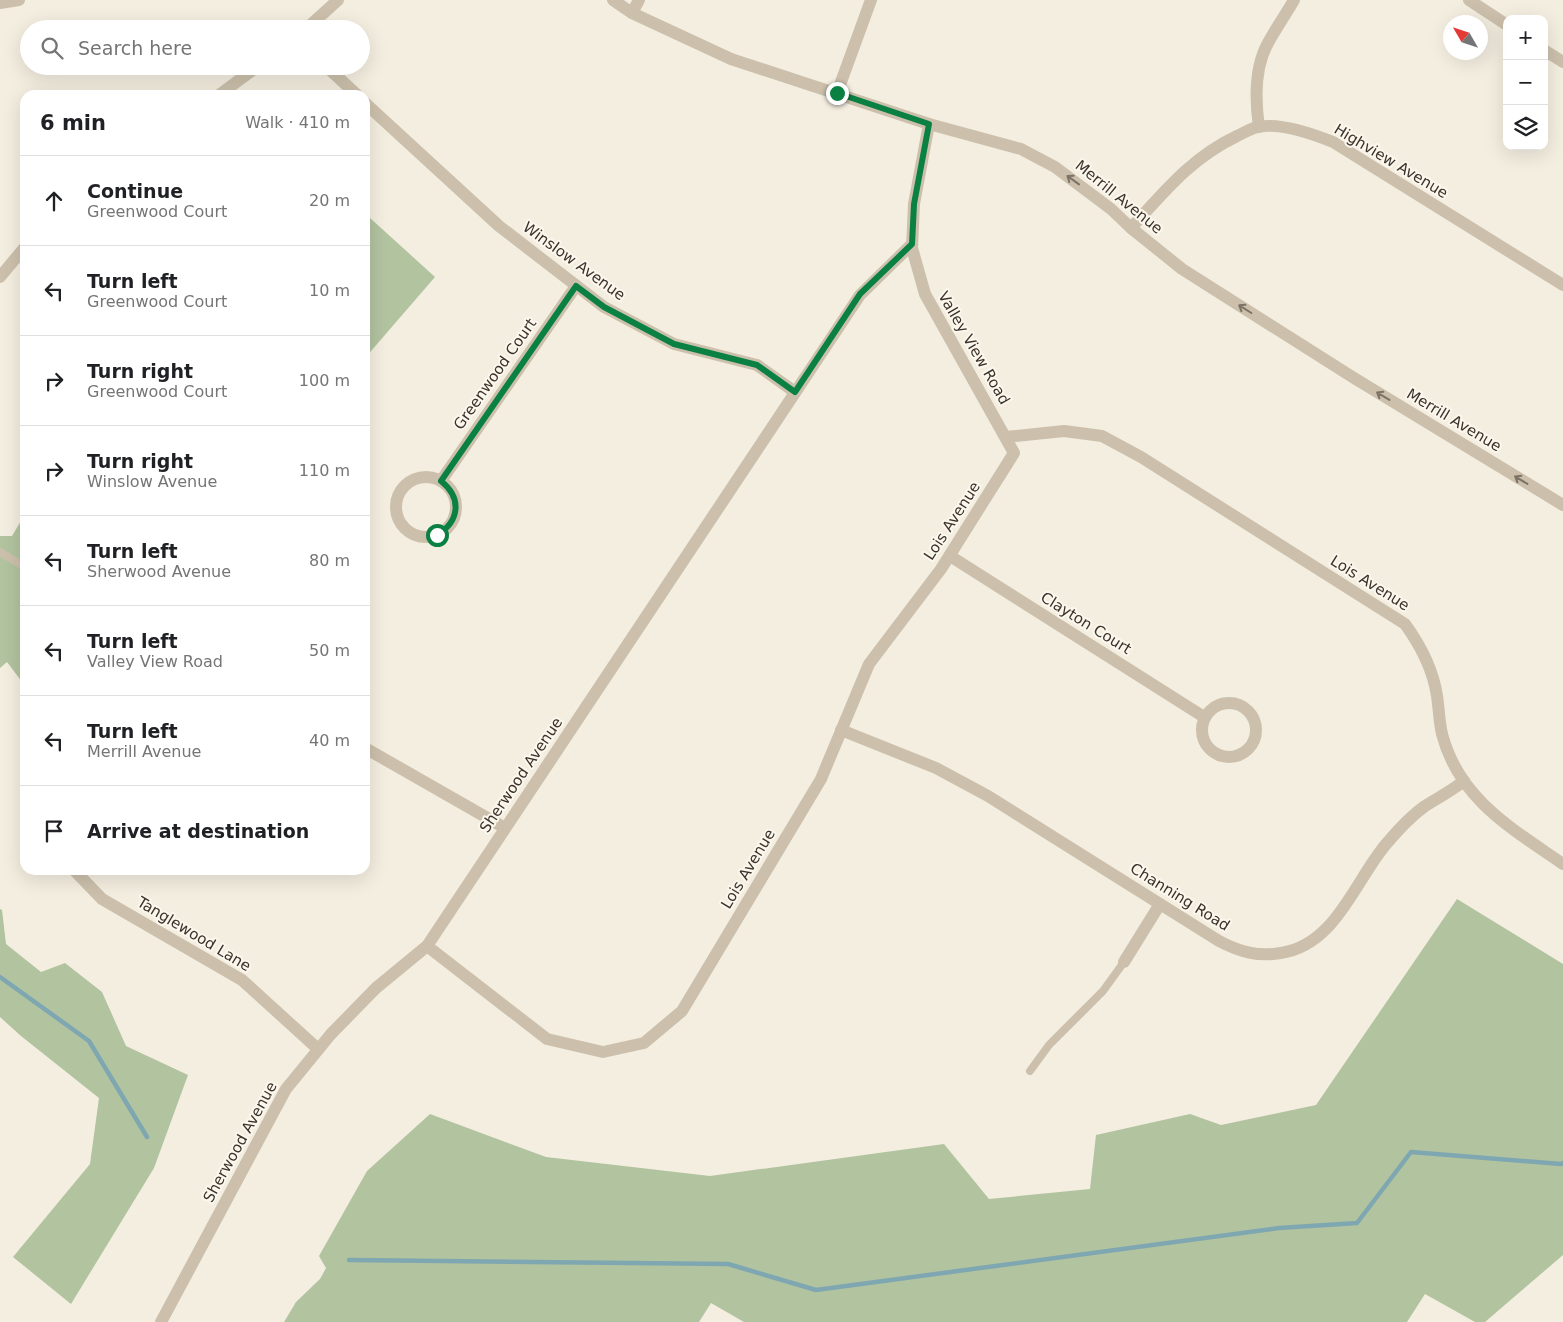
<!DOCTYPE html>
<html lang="en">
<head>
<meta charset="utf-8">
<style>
  body { margin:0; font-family:"DejaVu Sans",sans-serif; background:#f6f6f6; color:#202124 }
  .controls { position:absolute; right:15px; top:15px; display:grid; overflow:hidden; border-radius:10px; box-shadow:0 5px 20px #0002 }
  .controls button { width:45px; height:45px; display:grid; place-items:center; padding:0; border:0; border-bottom:1px solid #e0e0e0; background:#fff; color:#202124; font:25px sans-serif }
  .compass { position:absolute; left:1443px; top:15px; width:45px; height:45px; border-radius:50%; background:#fff; box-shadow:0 5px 20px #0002; rotate:309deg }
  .stop { position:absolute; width:15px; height:15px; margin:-11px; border:4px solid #0b8043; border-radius:50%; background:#fff }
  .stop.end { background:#0b8043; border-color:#fff; box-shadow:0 1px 5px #0008 }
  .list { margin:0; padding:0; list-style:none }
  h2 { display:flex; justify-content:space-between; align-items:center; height:65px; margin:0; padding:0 20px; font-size:21px }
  h2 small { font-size:16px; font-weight:400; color:#757577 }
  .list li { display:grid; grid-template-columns:32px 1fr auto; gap:15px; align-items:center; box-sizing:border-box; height:90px; padding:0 20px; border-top:1px solid #e0e0e0 }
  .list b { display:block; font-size:19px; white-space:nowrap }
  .list p { margin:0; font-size:16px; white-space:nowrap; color:#757577 }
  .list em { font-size:16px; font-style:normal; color:#757577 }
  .icon { flex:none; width:28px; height:28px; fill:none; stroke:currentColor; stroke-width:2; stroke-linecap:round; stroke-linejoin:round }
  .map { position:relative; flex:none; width:1563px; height:1322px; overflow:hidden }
  .search { position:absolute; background:#fff; box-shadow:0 5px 20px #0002; left:20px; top:20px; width:350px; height:55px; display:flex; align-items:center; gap:12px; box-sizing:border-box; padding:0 18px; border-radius:28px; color:#757577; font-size:19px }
  .panel { position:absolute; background:#fff; box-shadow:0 5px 20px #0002; left:20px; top:90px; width:350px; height:785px; border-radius:15px }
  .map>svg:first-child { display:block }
  .green { fill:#b2c3a0 }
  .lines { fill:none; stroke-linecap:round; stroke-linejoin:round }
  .stream { stroke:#7fa7b1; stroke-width:4.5 }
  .service { stroke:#ccc0ac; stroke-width:8 }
  .minor { stroke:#ccc0ac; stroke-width:12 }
  .tertiary { stroke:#ccc0ac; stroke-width:12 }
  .oneway { stroke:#7c7265 }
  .route { stroke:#0b8043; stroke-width:6 }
  .labels { text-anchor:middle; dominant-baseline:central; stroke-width:4; stroke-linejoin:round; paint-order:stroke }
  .street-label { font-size:15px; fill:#3a322b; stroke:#fbf7ed }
</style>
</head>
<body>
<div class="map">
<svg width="1563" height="1322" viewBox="0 0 1563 1322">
  <rect width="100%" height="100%" fill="#f4eee0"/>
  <g class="green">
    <polygon points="365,216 370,218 435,277 365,358"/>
    <polygon points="25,514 25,686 7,662 0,668 0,536 12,536"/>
    <polygon points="1457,899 1563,964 1563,1255 1485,1322 1475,1322 1425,1294 1407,1322 744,1322 711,1303 699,1322 284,1322 296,1302 320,1279 326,1268 319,1256 367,1171 430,1114 546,1157 710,1176 944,1144 989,1199 1090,1189 1096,1135 1190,1114 1221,1125 1316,1105"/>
    <polygon points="0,909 2,910 6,944 41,972 65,963 102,992 126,1046 188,1075 154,1168 71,1304 13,1257 90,1164 99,1098 21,1036 0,1017"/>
  </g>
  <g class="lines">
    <g class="stream">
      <polyline points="0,977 89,1041 147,1137"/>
      <polyline points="349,1260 728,1264 816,1290 1279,1228 1357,1223 1411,1152 1561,1164 1563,1163"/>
    </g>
    <g class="service">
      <polyline points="0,552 25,567"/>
      <polyline points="1030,1071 1049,1045 1103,991 1124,962"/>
    </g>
    <g class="minor">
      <polyline points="613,0 632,13 731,59 929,124 1021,149 1055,167 1111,209 1131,228 1182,269 1354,378 1563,505"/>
      <polyline points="1469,0 1507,25"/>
      <polyline points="0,3 19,0"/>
      <polyline points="632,13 639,0"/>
      <polyline points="1544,50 1563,62"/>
      <polyline points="326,66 357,95"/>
      <polyline points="837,93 871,0"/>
      <polyline points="365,103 499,226 604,307 674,344 757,365 795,392"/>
      <path d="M1259 127C1255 99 1254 68 1268 43 1276 28 1286 14 1294 0"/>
      <path d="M1131 228C1165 191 1191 158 1237 136 1244 133 1251 128 1258 127 1280 122 1313 134 1333 142L1563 285"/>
      <path d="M1006 437 1064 431 1102 436 1141 457 1405 624C1421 646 1433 669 1437 696 1439 709 1439 721 1442 734 1459 799 1511 828 1563 864"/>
      <circle cx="426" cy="507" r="30"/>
      <polyline points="441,481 576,286"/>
      <polyline points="950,556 1204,717"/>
      <circle cx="1229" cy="730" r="27"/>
      <path d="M841 730 936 768 988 796 1219 941C1240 952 1258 957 1281 953 1336 945 1355 880 1387 843 1398 830 1411 816 1425 806 1438 798 1451 791 1464 781"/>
      <polyline points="365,748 505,828"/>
      <polyline points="74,870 102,899 242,980 318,1049"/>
      <polyline points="427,946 547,1039 603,1052 644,1043 682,1011 821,779 869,664 941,569 1014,453 925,294 912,248 914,204 929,124"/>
      <polyline points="1124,962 1160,904"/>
      <polyline points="161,1322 286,1089 331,1034 376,988 427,946 860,295 912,244"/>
    </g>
    <g class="tertiary">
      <polyline points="306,29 338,0"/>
      <polyline points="219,95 258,66"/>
      <polyline points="0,277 25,247"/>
    </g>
  </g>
  <defs><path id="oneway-shaft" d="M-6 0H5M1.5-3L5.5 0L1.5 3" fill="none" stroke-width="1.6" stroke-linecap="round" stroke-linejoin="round" transform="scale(1.25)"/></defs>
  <g class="oneway">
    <use href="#oneway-shaft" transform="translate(1073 180) rotate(-144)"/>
    <use href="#oneway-shaft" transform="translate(1245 309) rotate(-148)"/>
    <use href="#oneway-shaft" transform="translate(1383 396) rotate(-149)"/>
    <use href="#oneway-shaft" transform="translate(1521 480) rotate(-149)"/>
  </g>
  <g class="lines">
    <path class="route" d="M437 535C460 521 462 498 441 481L576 286 604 307 674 344 757 365 795 392 860 294 912 244 914 204 929 124 837 93"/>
  </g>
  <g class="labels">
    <g class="street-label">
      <text transform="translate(1391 161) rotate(31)">Highview Avenue</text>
      <text transform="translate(1119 197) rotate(39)">Merrill Avenue</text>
      <text transform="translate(574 261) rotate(36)">Winslow Avenue</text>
      <text transform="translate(974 348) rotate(60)">Valley View Road</text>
      <text transform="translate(495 374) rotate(-55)">Greenwood Court</text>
      <text transform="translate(1454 420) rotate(31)">Merrill Avenue</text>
      <text transform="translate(952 521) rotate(-57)">Lois Avenue</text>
      <text transform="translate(1370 583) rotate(32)">Lois Avenue</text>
      <text transform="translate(1086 623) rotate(32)">Clayton Court</text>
      <text transform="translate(521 775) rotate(-56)">Sherwood Avenue</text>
      <text transform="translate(748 869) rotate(-59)">Lois Avenue</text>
      <text transform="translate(1180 897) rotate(32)">Channing Road</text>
      <text transform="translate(194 934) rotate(31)">Tanglewood Lane</text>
      <text transform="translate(240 1142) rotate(-61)">Sherwood Avenue</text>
    </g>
  </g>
</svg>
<div class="controls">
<button>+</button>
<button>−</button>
<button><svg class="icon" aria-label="layers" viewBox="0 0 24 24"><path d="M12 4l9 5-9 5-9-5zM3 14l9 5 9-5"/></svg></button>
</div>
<svg class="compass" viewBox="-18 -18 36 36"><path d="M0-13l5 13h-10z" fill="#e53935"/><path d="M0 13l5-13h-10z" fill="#757577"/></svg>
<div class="stop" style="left:437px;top:535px"></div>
<div class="stop end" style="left:837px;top:93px"></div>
<div class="search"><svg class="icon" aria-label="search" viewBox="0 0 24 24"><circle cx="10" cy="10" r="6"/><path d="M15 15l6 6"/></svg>Search here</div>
<section class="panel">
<h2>6 min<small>Walk · 410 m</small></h2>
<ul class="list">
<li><svg class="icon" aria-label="ahead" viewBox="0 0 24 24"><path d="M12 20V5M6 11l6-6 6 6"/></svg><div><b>Continue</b><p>Greenwood Court</p></div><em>20 m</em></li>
<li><svg class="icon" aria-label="left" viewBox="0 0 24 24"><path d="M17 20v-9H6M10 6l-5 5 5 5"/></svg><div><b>Turn left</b><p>Greenwood Court</p></div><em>10 m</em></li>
<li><svg class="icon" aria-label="right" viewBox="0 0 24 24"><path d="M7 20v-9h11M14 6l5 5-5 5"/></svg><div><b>Turn right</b><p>Greenwood Court</p></div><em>100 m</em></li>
<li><svg class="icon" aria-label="right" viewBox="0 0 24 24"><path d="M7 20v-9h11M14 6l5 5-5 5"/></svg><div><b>Turn right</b><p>Winslow Avenue</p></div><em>110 m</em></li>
<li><svg class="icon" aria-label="left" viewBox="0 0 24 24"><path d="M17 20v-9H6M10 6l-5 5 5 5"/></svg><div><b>Turn left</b><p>Sherwood Avenue</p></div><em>80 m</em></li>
<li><svg class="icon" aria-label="left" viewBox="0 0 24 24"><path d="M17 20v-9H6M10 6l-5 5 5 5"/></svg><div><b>Turn left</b><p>Valley View Road</p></div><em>50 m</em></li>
<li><svg class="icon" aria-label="left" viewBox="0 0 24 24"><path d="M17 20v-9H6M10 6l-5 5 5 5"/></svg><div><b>Turn left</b><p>Merrill Avenue</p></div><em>40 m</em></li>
<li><svg class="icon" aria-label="arrive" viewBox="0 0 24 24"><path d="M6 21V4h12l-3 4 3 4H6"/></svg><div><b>Arrive at destination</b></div></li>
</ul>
</section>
</div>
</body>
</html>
